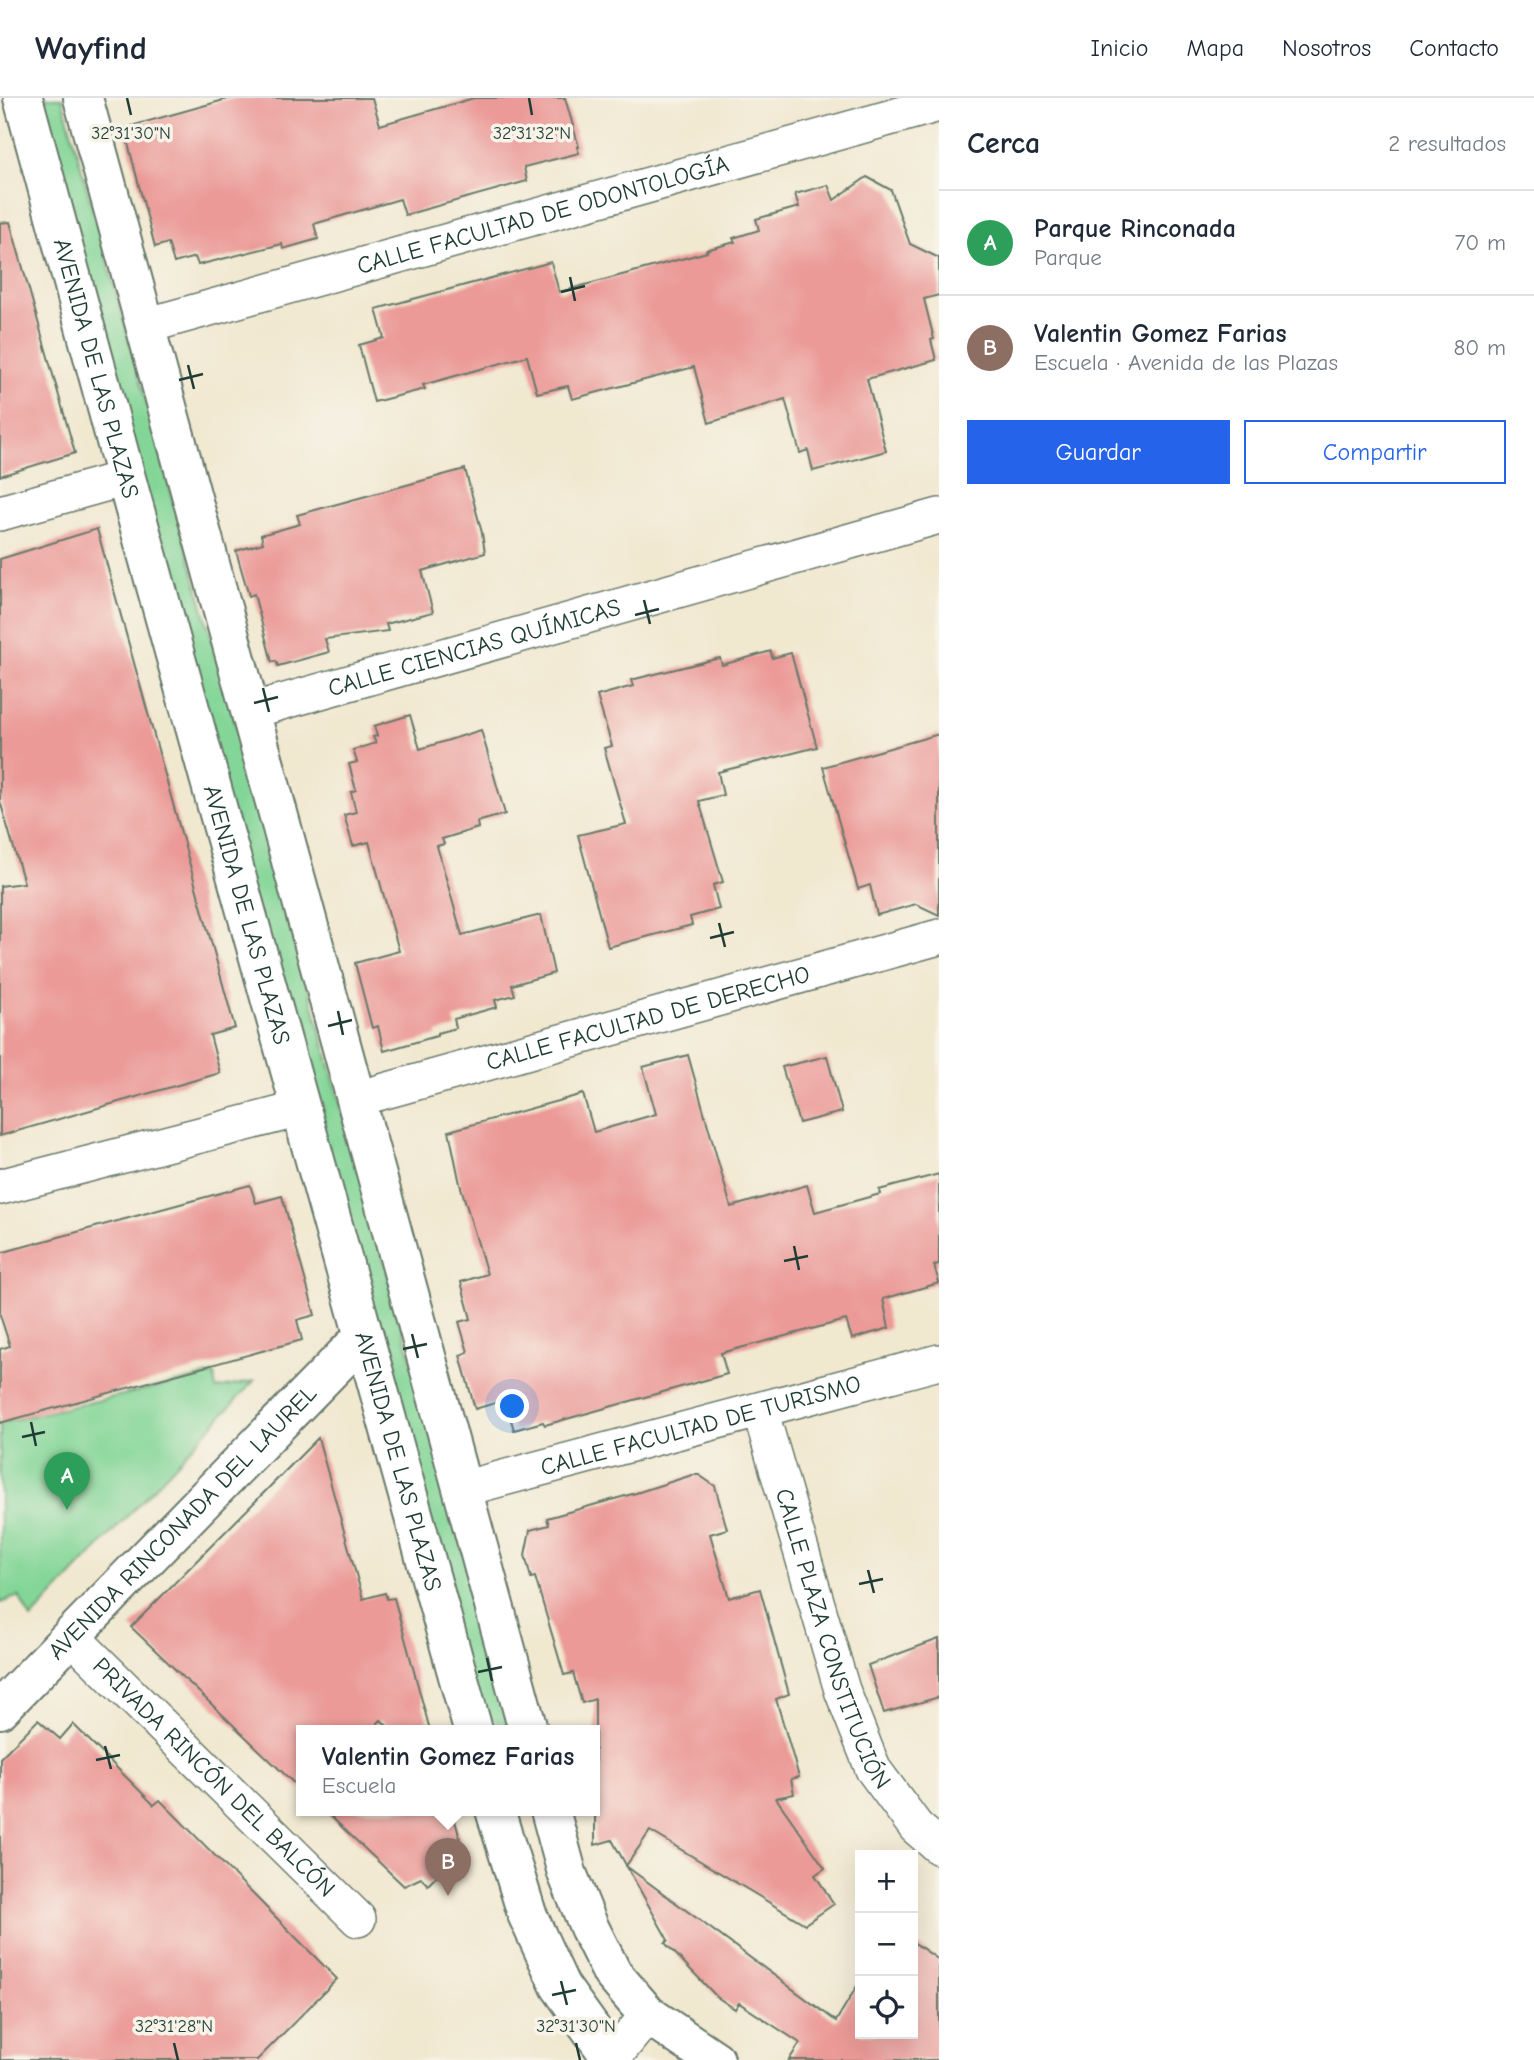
<!DOCTYPE html>
<html lang="es">
<head>
<meta charset="utf-8">
<style>
  body { margin:0; font-family:"Comic Neue",sans-serif; background:#f6f6f7; color:#1f2937 }
  .controls { position:absolute; right:21px; bottom:21px; display:grid; overflow:hidden; border-radius:0px; box-shadow:0 7px 28px #0002 }
  .controls button { width:63px; height:63px; display:grid; place-items:center; padding:0; border:0; border-bottom:2px solid #e0e1e3; background:#fff; color:#1f2937; font:35px sans-serif }
  .you { position:absolute; left:513px; top:1309px; width:24px; height:24px; margin:-18px; border:5px solid #fff; border-radius:50%; background:#1a73e8; box-shadow:0 0 0 10px #1a73e833 }
  .badge { display:grid; place-items:center; width:46px; height:46px; border-radius:50%; background:#2563eb; color:#fff; font-size:23px; font-weight:700 }
  .pin { position:absolute; translate:-50% -58px; filter:drop-shadow(0 2px 4px #0008) }
  .pin::after { content:''; position:absolute; top:37px; width:24px; height:21px; background:inherit; clip-path:polygon(0 0,100% 0,50% 100%) }
  .popup { position:absolute; left:296px; top:1627px; width:304px; height:91px; box-sizing:border-box; display:grid; place-content:center; border-radius:0px; background:#fff; filter:drop-shadow(0 2px 5px #0005); font-size:23px; white-space:nowrap; color:#747a83 }
  .popup b { font-size:26px; color:#1f2937 }
  .popup::after { content:''; position:absolute; left:50%; top:100%; margin-left:-14px; border:14px solid transparent; border-top-color:#fff }
  .list { margin:0; padding:0; list-style:none }
  h2 { display:flex; justify-content:space-between; align-items:center; height:91px; margin:0; padding:0 28px; font-size:30px }
  h2 small { font-size:23px; font-weight:400; color:#747a83 }
  .list li { display:grid; grid-template-columns:46px 1fr auto; gap:21px; align-items:center; box-sizing:border-box; height:105px; padding:0 28px; border-top:2px solid #e0e1e3 }
  .list b { display:block; font-size:26px; white-space:nowrap }
  .list p { margin:0; font-size:23px; white-space:nowrap; color:#747a83 }
  .list em { font-size:23px; font-style:normal; color:#747a83 }
  .actions { display:flex; gap:14px; padding:21px 28px }
  .actions a { flex:1; padding:16px 0; border:2px solid #2563eb; border-radius:0px; text-align:center; font-size:24px; color:#2563eb }
  .actions .main { background:#2563eb; color:#fff }
  .icon { flex:none; width:38px; height:38px; fill:none; stroke:currentColor; stroke-width:2; stroke-linecap:round; stroke-linejoin:round }
  .map { position:relative; flex:none; width:939px; height:1962px; overflow:hidden }
  header { display:flex; align-items:center; gap:42px; box-sizing:border-box; height:98px; padding:0 35px; background:#fff; border-bottom:2px solid #e0e1e3 }
  header strong { font-size:33px }
  nav { display:flex; gap:38px; margin-inline-start:auto; font-size:24px }
  main { display:flex }
  aside { flex:1; background:#fff }
  .map>svg:first-child { display:block }
  .green { fill:#84d698; stroke:#528a66; stroke-width:2 }
  .building { fill:#eb9a97 }
  .lines { fill:none; stroke-linecap:round; stroke-linejoin:round }
  .street-casing { stroke:#68796b; stroke-width:38 }
  .secondary-casing { stroke:#68796b; stroke-width:42 }
  .street { stroke:#fff; stroke-width:35 }
  .secondary { stroke:#fff; stroke-width:38 }
  .ticks { fill:none; stroke:#1f3d34; stroke-width:2.5 }
  .labels { text-anchor:middle; dominant-baseline:central; stroke-width:7; stroke-linejoin:round; paint-order:stroke }
  .street-label { font-size:24px; fill:#1f3d34; stroke:#f7f3e8 }
  .ticks-label { font-size:18px; text-anchor:middle; fill:#1f3d34; stroke:#f7f3e8; stroke-width:7; stroke-linejoin:round; paint-order:stroke }
</style>
</head>
<body>
<header>
<strong>Wayfind</strong>
<nav><a>Inicio</a><a>Mapa</a><a>Nosotros</a><a>Contacto</a></nav>
</header>
<main>
<div class="map">
<svg width="939" height="1962" viewBox="0 0 939 1962">
  <rect width="100%" height="100%" fill="#f7f3e8"/>
  <filter id="ink" filterUnits="userSpaceOnUse"><feTurbulence type="fractalNoise" baseFrequency=".0143" numOctaves="2"/><feDisplacementMap in="SourceGraphic" scale="14" xChannelSelector="R" yChannelSelector="G"/><feConvolveMatrix kernelMatrix="1 2 1 2 8 2 1 2 1" color-interpolation-filters="sRGB"/></filter>
  <filter id="wash" filterUnits="userSpaceOnUse"><feTurbulence type="fractalNoise" baseFrequency=".00686" numOctaves="4" result="noise"/><feDisplacementMap in="SourceGraphic" scale="28" xChannelSelector="R" yChannelSelector="G"/><feGaussianBlur stdDeviation="1.57" result="paint"/><feColorMatrix in="noise" values="0 0 0 0 0 0 0 0 0 0 0 0 0 0 0 0 0 1.4 0 .05"/><feComposite in="paint" operator="in"/></filter>
  <g filter="url(#wash)">
    <rect width="100%" height="100%" fill="#f1e8d0"/>
    <g class="green">
      <polygon points="29,0 62,0 514,1632 480,1632"/>
      <polygon points="214,1276 216,1291 254,1283 31,1521 19,1498 0,1505 0,1325"/>
    </g>
    <g id="blocks">
      <g class="building">
        <polygon points="231,0 372,0 380,27 474,0 565,0 579,49 577,49 579,55 524,69 527,83 405,117 400,101 314,126 318,141 283,151 282,146 198,167 195,159 174,165 168,145 155,149 124,30"/>
        <polygon points="867,79 891,92 910,146 939,160 939,197 924,201 934,241 931,242 936,262 867,281 886,353 813,373 808,352 800,355 785,301 709,325 694,269 572,301 568,288 537,295 527,258 423,287 425,291 374,304 359,247 384,240 376,211 551,164 559,194 707,154 706,152 735,144 733,140 759,132 756,121 799,109 795,96 828,87 834,102"/>
        <polygon points="10,124 75,355 0,378 0,125"/>
        <polygon points="465,371 482,435 485,455 422,473 433,514 386,526 388,533 325,541 329,554 278,568 276,563 272,564 254,496 249,498 236,453 263,445 261,437 300,426 297,417"/>
        <polygon points="97,431 235,930 210,937 220,975 0,1038 0,788 24,785 0,703 0,461"/>
        <polygon points="771,553 772,560 791,555 817,649 718,674 723,697 699,703 723,784 713,787 719,811 690,819 692,827 608,849 578,737 626,726 604,650 612,648 597,598 633,588 631,582 720,560 722,567"/>
        <polygon points="410,617 420,651 481,632 505,716 477,724 478,730 442,741 444,746 437,748 462,837 541,817 554,875 512,887 515,897 495,902 497,909 454,921 456,930 437,935 437,938 384,953 378,928 372,930 355,865 399,853 369,744 353,748 344,717 356,714 351,694 356,692 349,666 357,664 353,652 376,645 373,639 377,638 374,628"/>
        <polygon points="939,636 939,817 916,806 877,817 870,787 858,791 823,669"/>
        <polygon points="688,957 731,1109 807,1087 815,1114 880,1096 879,1092 939,1076 939,1166 934,1167 939,1185 883,1201 889,1230 852,1241 846,1222 721,1255 727,1276 545,1327 543,1324 514,1332 505,1302 475,1311 460,1257 468,1254 459,1224 471,1221 461,1184 487,1176 460,1086 449,1033 583,996 594,1034 656,1016 643,969"/>
        <polygon points="827,958 842,1014 799,1025 782,969"/>
        <polygon points="250,1087 256,1105 282,1098 315,1217 297,1222 302,1242 0,1325 0,1251 10,1248 0,1217 0,1155"/>
        <polygon points="318,1340 363,1501 385,1495 387,1501 394,1500 430,1632 391,1632 381,1622 371,1632 301,1632 301,1692 131,1529"/>
        <polygon points="692,1377 699,1377 715,1388 727,1431 710,1436 729,1500 760,1491 789,1596 776,1601 799,1679 791,1681 794,1696 776,1700 825,1770 815,1777 834,1806 805,1826 650,1733 626,1768 836,1923 860,1883 860,1936 913,1936 913,1844 939,1862 939,1962 789,1962 800,1945 739,1905 735,1911 717,1899 665,1845 668,1842 612,1742 595,1747 595,1601 582,1605 573,1575 564,1577 535,1479 531,1480 525,1457 530,1432 549,1427 547,1420 636,1395"/>
        <polygon points="939,1541 939,1599 884,1615 868,1567"/>
        <polygon points="38,1622 60,1641 73,1626 154,1707 160,1702 337,1881 257,1962 0,1962 0,1660"/>
        <polygon points="324,1712 452,1712 463,1751 428,1787 421,1780 404,1788"/>
      </g>
    </g>
  </g>
  <g filter="url(#ink)">
    <use href="#blocks" fill-opacity="0" stroke="#68796b" stroke-width="2"/>
    <g class="lines">
      <defs>
        <g id="street">
          <path id="s1" d="M145 228 939 6"/>
          <polyline points="0,415 126,380"/>
          <path id="s2" d="M250 613 939 418"/>
          <path id="s3" d="M356 1001 939 839"/>
          <polyline points="0,1089 300,1011"/>
          <path id="s4" d="M760 1312 842 1592 873 1671 916 1729 939 1749"/>
          <path id="s5" d="M462 1391 939 1264"/>
          <path id="s6" d="M71 1538 358 1821"/>
          <polyline points="611,1962 648,1917"/>
        </g>
        <g id="secondary">
          <path id="s7" d="M23 0 126 380 473 1632"/>
          <polyline points="83,0 528,1632"/>
          <path id="s8" d="M0 1611 364 1238"/>
          <polyline points="495,1712 527,1816 560,1888 613,1962"/>
          <polyline points="550,1712 567,1775 589,1829 612,1875 648,1917 715,1962"/>
        </g>
      </defs>
      <use href="#street" class="street-casing"/>
      <use href="#secondary" class="secondary-casing"/>
      <use href="#street" class="street"/>
      <use href="#secondary" class="secondary"/>
    </g>
  </g>
  <path class="ticks" d="M127 0 131 17M529 0 532 17M570 179 575 203M561 194 585 188M188 267 194 291M179 282 203 276M644 502 650 526M635 517 659 511M263 590 269 614M254 605 278 599M719 825 725 849M710 840 734 834M338 913 343 937M328 928 352 922M794 1148 799 1172M784 1163 808 1158M412 1236 418 1260M403 1251 427 1246M31 1324 36 1348M22 1339 45 1334M868 1472 874 1495M859 1486 883 1481M487 1560 492 1583M478 1574 502 1569M105 1648 111 1671M96 1662 120 1657M561 1883 567 1907M552 1897 576 1892M174 1945 178 1962M576 1945 580 1962"/>
  <g class="labels">
    <g class="street-label">
      <text stroke="none"><textPath href="#s1" startOffset="413">CALLE FACULTAD DE ODONTOLOGÍA</textPath></text>
      <text stroke="none"><textPath href="#s7" startOffset="280">AVENIDA DE LAS PLAZAS</textPath></text>
      <text stroke="none"><textPath href="#s2" startOffset="233">CALLE CIENCIAS QUÍMICAS</textPath></text>
      <text stroke="none"><textPath href="#s7" startOffset="847">AVENIDA DE LAS PLAZAS</textPath></text>
      <text stroke="none"><textPath href="#s3" startOffset="303">CALLE FACULTAD DE DERECHO</textPath></text>
      <text stroke="none"><textPath href="#s5" startOffset="247">CALLE FACULTAD DE TURISMO</textPath></text>
      <text stroke="none"><textPath href="#s7" startOffset="1414">AVENIDA DE LAS PLAZAS</textPath></text>
      <text stroke="none"><textPath href="#s8" startOffset="261">AVENIDA RINCONADA DEL LAUREL</textPath></text>
      <text stroke="none"><textPath href="#s4" startOffset="240">CALLE PLAZA CONSTITUCIÓN</textPath></text>
      <text stroke="none"><textPath href="#s6" startOffset="201">PRIVADA RINCÓN DEL BALCÓN</textPath></text>
    </g>
  </g>
  <g class="ticks-label">
    <text x="131" y="41">32°31'30"N</text>
    <text x="532" y="41">32°31'32"N</text>
    <text x="174" y="1934">32°31'28"N</text>
    <text x="576" y="1934">32°31'30"N</text>
  </g>
</svg>
<div class="controls">
<button>+</button>
<button>−</button>
<button><svg class="icon" aria-label="locate" viewBox="0 0 24 24"><circle cx="12" cy="12" r="6"/><path d="M12 2v4M12 18v4M2 12h4M18 12h4"/></svg></button>
</div>
<div class="you"></div>
<div class="pin badge" style="left:67px;top:1412px;background:#2e9e5b">A</div>
<div class="pin badge" style="left:448px;top:1798px;background:#8d6e63">B</div>
<div class="popup"><b>Valentin Gomez Farias</b>Escuela</div>
</div>
<aside>
<h2>Cerca<small>2 resultados</small></h2>
<ul class="list">
<li><span class="badge" style="background:#2e9e5b">A</span><div><b>Parque Rinconada</b><p>Parque</p></div><em>70 m</em></li>
<li><span class="badge" style="background:#8d6e63">B</span><div><b>Valentin Gomez Farias</b><p>Escuela · Avenida de las Plazas</p></div><em>80 m</em></li>
</ul>
<div class="actions"><a class="main">Guardar</a><a>Compartir</a></div>
</aside>
</main>
</body>
</html>
